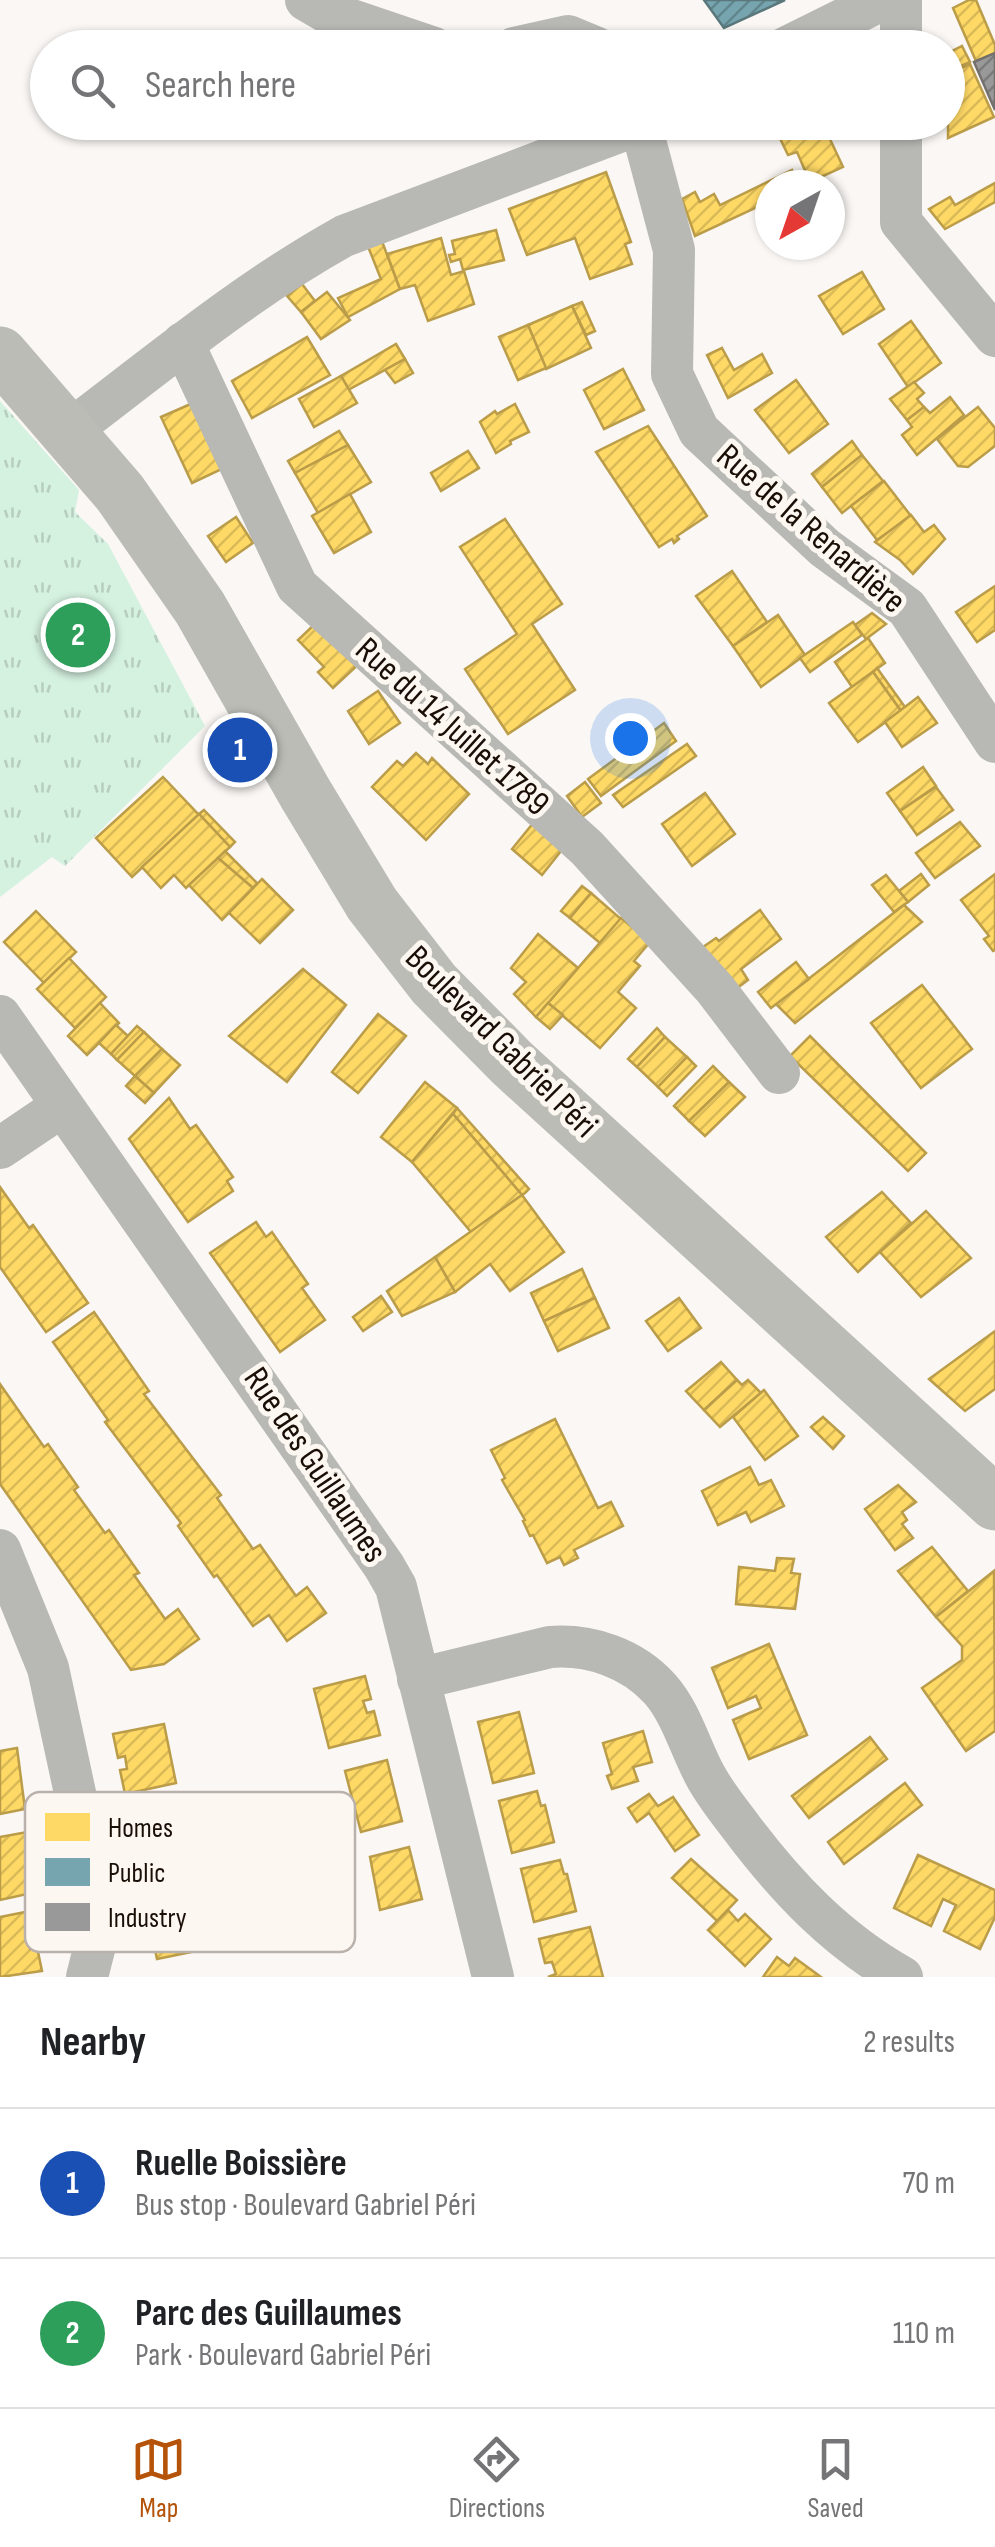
<!DOCTYPE html>
<html lang="en">
<head>
<meta charset="utf-8">
<style>
  body { margin:0; font-family:"Sofia Sans Condensed",sans-serif; background:#f2f2f2; color:#202124 }
  .compass { position:absolute; left:755px; top:170px; width:90px; height:90px; border-radius:50%; background:#fff; box-shadow:0 2px 8px #0004; rotate:220deg }
  .you { position:absolute; left:630px; top:738px; width:35px; height:35px; margin:-25px; border:8px solid #fff; border-radius:50%; background:#1a73e8; box-shadow:0 0 0 15px #1a73e833 }
  .badge { display:grid; place-items:center; width:65px; height:65px; border-radius:50%; background:#b45309; color:#fff; font-size:32px; font-weight:700 }
  .pin { position:absolute; translate:-50% -50%; border:5px solid #fff; box-shadow:0 2px 10px #0006 }
  .list { margin:0; padding:0; list-style:none }
  h2 { display:flex; justify-content:space-between; align-items:center; height:130px; margin:0; padding:0 40px; font-size:42px }
  h2 small { font-size:32px; font-weight:400; color:#757577 }
  .list li { display:grid; grid-template-columns:65px 1fr auto; gap:30px; align-items:center; box-sizing:border-box; height:150px; padding:0 40px; border-top:2px solid #e0e0e0 }
  .list b { display:block; font-size:38px; white-space:nowrap }
  .list p { margin:0; font-size:32px; white-space:nowrap; color:#757577 }
  .list em { font-size:32px; font-style:normal; color:#757577 }
  .icon { flex:none; width:55px; height:55px; fill:none; stroke:currentColor; stroke-width:2; stroke-linecap:round; stroke-linejoin:round }
  .map { position:relative; flex:none; width:995px; height:1977px; overflow:hidden }
  .search { position:absolute; background:#fff; box-shadow:0 2px 8px #0004; left:30px; right:30px; top:30px; height:110px; display:flex; align-items:center; gap:25px; box-sizing:border-box; padding:0 35px; border-radius:55px; color:#757577; font-size:38px }
  .sheet { height:430px; background:#fff }
  nav { display:flex; justify-content:space-around; align-items:center; box-sizing:border-box; height:140px; border-top:2px solid #e0e0e0; background:#fff; font-size:28px; color:#757577 }
  nav a { display:grid; justify-items:center; gap:5px }
  nav .on { color:#b45309 }
  .map>svg:first-child { display:block }
  .park { fill:url(#park-tufts) }
  .homes { fill:url(#homes-hatch); stroke:#ba9c49; stroke-width:2.5 }
  .public { fill:url(#public-hatch); stroke:#5a787c; stroke-width:2.5 }
  .industry { fill:url(#industry-hatch); stroke:#73706d; stroke-width:2.5 }
  .lines { fill:none; stroke-linecap:round; stroke-linejoin:round }
  .minor { stroke:#b8b9b4; stroke-width:42 }
  .major { stroke:#babcb5; stroke-width:55 }
  .labels { text-anchor:middle; dominant-baseline:central; stroke-width:10; stroke-linejoin:round; paint-order:stroke }
  .street-label { font-size:35px; fill:#1a0f06; stroke:#fdf7f1 }
  .key { fill:#fdf7f1; stroke:#b9b1aa; stroke-width:2.5 }
  .key-label { font-size:28px; fill:#1a0f06 }
</style>
</head>
<body>
<div class="map">
<svg width="995" height="1977" viewBox="0 0 995 1977">
  <defs>
    <pattern id="park-tufts" width="24" height="20" patternUnits="userSpaceOnUse" patternTransform="scale(2.5)"><rect width="24" height="20" fill="#d5f1e0"/><path d="M3 7l-1-3M5 7V3M7 7l1-3M15 17l-1-3M17 17v-4M19 17l1-3" fill="none" stroke="#b6cdbf"/></pattern>
    <pattern id="homes-hatch" width="6" height="6" patternUnits="userSpaceOnUse" patternTransform="scale(2.5)"><rect width="6" height="6" fill="#ffd966"/><path d="M-1 1l2-2M0 6l6-6M5 7l2-2" fill="none" stroke="#dab957"/></pattern>
    <pattern id="public-hatch" width="6" height="6" patternUnits="userSpaceOnUse" patternTransform="scale(2.5)"><rect width="6" height="6" fill="#76a5af"/><path d="M-1 1l2-2M0 6l6-6M5 7l2-2" fill="none" stroke="#60858c"/></pattern>
    <pattern id="industry-hatch" width="6" height="6" patternUnits="userSpaceOnUse" patternTransform="scale(2.5)"><rect width="6" height="6" fill="#999"/><path d="M-1 1l2-2M0 6l6-6M5 7l2-2" fill="none" stroke="#7c7b7b"/></pattern>
  </defs>
  <rect width="100%" height="100%" fill="#faf7f4"/>
  <polygon class="park" points="0,401 79,490 75,512 108,544 205,726 65,866 52,857 0,897"/>
  <g class="homes">
    <polygon points="969,0 976,0 995,45 995,53 976,61 953,8"/>
    <polygon points="962,46 970,62 948,72 948,53"/>
    <polygon points="970,64 994,117 948,138 948,75"/>
    <polygon points="787,122 822,122 843,167 810,182 797,152 788,155 775,128"/>
    <polygon points="792,170 799,185 770,185 770,201 695,236 682,199 695,192 700,202 714,194 720,205"/>
    <polygon points="606,172 631,242 625,244 632,264 590,279 575,238 527,255 509,209"/>
    <polygon points="995,183 995,202 945,229 929,209 950,197 955,205"/>
    <polygon points="496,230 504,260 463,270 460,259 451,262 449,255 455,254 452,241"/>
    <polygon points="380,236 400,289 348,317 338,298 381,279 367,244"/>
    <polygon points="441,238 451,275 464,271 474,304 428,321 415,285 400,289 387,254"/>
    <polygon points="862,272 884,309 843,334 819,296"/>
    <polygon points="302,284 315,301 301,312 287,296"/>
    <polygon points="327,292 350,320 321,339 301,312"/>
    <polygon points="582,302 595,331 586,335 572,306"/>
    <polygon points="572,306 591,348 546,369 528,325"/>
    <polygon points="911,321 941,363 908,387 879,344"/>
    <polygon points="528,325 546,368 518,380 499,337"/>
    <polygon points="307,337 330,375 252,418 232,381"/>
    <polygon points="396,344 405,359 348,390 341,376"/>
    <polygon points="722,348 734,370 762,354 772,373 728,398 707,355"/>
    <polygon points="405,359 413,373 395,383 385,370"/>
    <polygon points="623,369 644,410 604,429 584,390"/>
    <polygon points="341,376 357,403 314,427 299,399"/>
    <polygon points="796,380 828,424 789,453 755,410"/>
    <polygon points="914,382 924,393 917,399 924,407 907,420 890,399"/>
    <polygon points="950,397 964,415 917,455 902,435 912,427 907,420 924,407 930,413"/>
    <polygon points="193,403 224,468 192,483 161,417"/>
    <polygon points="515,404 529,432 510,441 511,444 496,453 480,422 495,411 497,414"/>
    <polygon points="978,407 995,428 995,446 968,467 958,466 937,439"/>
    <polygon points="648,426 707,516 677,536 679,539 674,543 672,539 659,547 596,452"/>
    <polygon points="339,431 348,445 295,473 288,461"/>
    <polygon points="852,441 862,455 822,487 812,474"/>
    <polygon points="348,445 371,482 318,513 295,473"/>
    <polygon points="468,451 479,468 441,491 431,473"/>
    <polygon points="862,455 883,481 842,513 822,487"/>
    <polygon points="884,481 911,516 877,540 851,506"/>
    <polygon points="350,494 371,532 334,553 312,516"/>
    <polygon points="911,515 924,532 934,525 945,539 913,574 900,560 875,542"/>
    <polygon points="236,517 253,543 226,562 208,536"/>
    <polygon points="505,519 562,604 532,624 575,690 508,734 465,669 517,634 460,547"/>
    <polygon points="732,571 767,622 733,646 696,596"/>
    <polygon points="995,586 995,630 977,642 956,612"/>
    <polygon points="872,613 886,624 866,639 855,625"/>
    <polygon points="778,615 805,655 761,687 733,646"/>
    <polygon points="320,619 361,662 333,688 318,672 324,667 298,640"/>
    <polygon points="853,622 862,635 810,672 800,658"/>
    <polygon points="868,638 885,663 852,687 835,662"/>
    <polygon points="877,668 905,707 901,711 873,672"/>
    <polygon points="873,672 901,711 858,742 829,703"/>
    <polygon points="378,691 400,723 369,744 348,711"/>
    <polygon points="918,697 937,723 902,747 885,722"/>
    <polygon points="664,723 676,741 601,796 588,779"/>
    <polygon points="687,744 696,756 623,807 613,795"/>
    <polygon points="416,753 428,764 432,758 469,794 426,840 372,787 397,761 403,766"/>
    <polygon points="923,767 936,786 900,811 887,793"/>
    <polygon points="163,777 199,815 132,877 96,838"/>
    <polygon points="585,782 601,803 582,817 567,796"/>
    <polygon points="936,787 953,810 917,835 900,811"/>
    <polygon points="705,793 735,834 692,866 662,824"/>
    <polygon points="204,810 235,842 230,847 199,814"/>
    <polygon points="199,814 230,847 186,888 174,875 161,888 142,867"/>
    <polygon points="534,822 565,846 542,875 512,849"/>
    <polygon points="960,822 980,846 935,878 916,853"/>
    <polygon points="225,851 258,884 253,888 218,858"/>
    <polygon points="218,858 253,888 222,920 189,885"/>
    <polygon points="921,874 929,885 908,902 899,891"/>
    <polygon points="995,874 995,950 993,951 984,939 989,936 961,900"/>
    <polygon points="886,875 908,902 894,912 872,885"/>
    <polygon points="262,879 293,910 260,943 229,913"/>
    <polygon points="582,886 591,893 570,918 561,911"/>
    <polygon points="591,893 621,919 600,943 570,918"/>
    <polygon points="904,905 922,922 795,1023 776,1004"/>
    <polygon points="760,910 781,939 741,969 748,980 736,989 703,947 716,938 719,941"/>
    <polygon points="36,911 76,952 44,983 4,942"/>
    <polygon points="621,918 650,942 634,961 640,966 618,992 636,1008 600,1048 548,1003"/>
    <polygon points="538,934 578,968 536,1017 514,994 526,982 511,968"/>
    <polygon points="69,958 106,997 75,1028 37,989"/>
    <polygon points="796,962 809,979 771,1008 758,992"/>
    <polygon points="303,969 346,1005 287,1082 229,1036"/>
    <polygon points="922,985 972,1049 921,1088 871,1023"/>
    <polygon points="100,1003 119,1023 87,1055 68,1036"/>
    <polygon points="548,1003 563,1015 550,1029 536,1017"/>
    <polygon points="378,1014 406,1036 358,1093 332,1072"/>
    <polygon points="116,1025 128,1036 111,1054 99,1043"/>
    <polygon points="137,1026 144,1032 117,1060 111,1054"/>
    <polygon points="657,1028 665,1037 637,1067 628,1059"/>
    <polygon points="144,1032 162,1049 135,1076 117,1060"/>
    <polygon points="810,1036 926,1153 908,1171 790,1056"/>
    <polygon points="665,1037 687,1057 658,1087 637,1067"/>
    <polygon points="162,1049 180,1065 154,1093 135,1076"/>
    <polygon points="687,1057 696,1066 667,1096 658,1087"/>
    <polygon points="713,1066 729,1082 689,1121 674,1106"/>
    <polygon points="135,1076 154,1093 145,1103 126,1086"/>
    <polygon points="425,1082 457,1108 412,1162 381,1137"/>
    <polygon points="729,1082 745,1097 705,1136 689,1121"/>
    <polygon points="169,1098 190,1129 196,1125 233,1177 227,1181 233,1191 188,1222 129,1139"/>
    <polygon points="457,1108 529,1189 525,1193 522,1195 453,1114"/>
    <polygon points="453,1114 522,1195 471,1232 412,1162"/>
    <polygon points="0,1187 29,1228 33,1225 88,1303 46,1332 0,1267"/>
    <polygon points="882,1192 911,1223 858,1272 826,1237"/>
    <polygon points="522,1195 564,1252 510,1291 490,1264 455,1292 435,1257"/>
    <polygon points="926,1211 971,1258 921,1297 880,1252"/>
    <polygon points="256,1222 266,1237 272,1232 308,1284 302,1288 325,1320 280,1352 210,1253"/>
    <polygon points="435,1257 455,1292 402,1316 387,1291"/>
    <polygon points="582,1269 595,1298 544,1321 531,1293"/>
    <polygon points="381,1296 392,1312 363,1331 353,1317"/>
    <polygon points="595,1298 609,1328 558,1351 544,1321"/>
    <polygon points="679,1298 701,1328 668,1351 646,1321"/>
    <polygon points="94,1312 149,1391 144,1394 221,1495 217,1498 253,1549 260,1545 296,1596 307,1587 326,1613 287,1641 269,1615 253,1626 217,1575 214,1577 178,1526 181,1523 105,1422 108,1420 53,1342"/>
    <polygon points="995,1331 995,1389 965,1411 929,1379"/>
    <polygon points="721,1362 737,1380 704,1410 686,1391"/>
    <polygon points="737,1380 742,1385 748,1380 761,1393 720,1427 704,1410"/>
    <polygon points="0,1384 44,1447 48,1444 78,1487 74,1490 105,1533 109,1530 139,1573 134,1575 165,1619 178,1609 199,1639 164,1664 131,1670 0,1484"/>
    <polygon points="764,1390 798,1436 765,1460 733,1417"/>
    <polygon points="823,1417 844,1436 833,1449 811,1427"/>
    <polygon points="555,1419 598,1508 611,1502 623,1526 574,1550 578,1558 564,1565 560,1557 547,1563 533,1535 530,1536 523,1521 525,1520 502,1480 505,1478 491,1450"/>
    <polygon points="750,1467 759,1485 771,1480 784,1506 751,1522 746,1512 718,1525 702,1491"/>
    <polygon points="898,1485 916,1502 902,1512 907,1520 902,1524 913,1538 895,1550 865,1509"/>
    <polygon points="932,1547 968,1591 936,1617 898,1571"/>
    <polygon points="777,1558 794,1559 791,1573 800,1574 795,1609 736,1604 739,1567 775,1571"/>
    <polygon points="994,1571 995,1731 966,1751 922,1688 962,1660 962,1646 936,1617"/>
    <polygon points="769,1644 807,1735 749,1759 733,1720 761,1708 756,1696 728,1708 712,1668"/>
    <polygon points="365,1676 371,1699 363,1701 367,1713 374,1711 380,1735 329,1748 314,1689"/>
    <polygon points="519,1712 534,1773 493,1783 478,1722"/>
    <polygon points="164,1724 176,1783 125,1794 120,1770 127,1769 125,1756 118,1758 113,1734"/>
    <polygon points="643,1731 652,1762 633,1767 638,1781 612,1789 607,1776 612,1774 603,1743"/>
    <polygon points="870,1737 887,1759 809,1818 792,1796"/>
    <polygon points="17,1748 25,1809 0,1814 0,1751"/>
    <polygon points="387,1760 402,1821 361,1832 345,1771"/>
    <polygon points="905,1783 922,1805 844,1864 828,1842"/>
    <polygon points="537,1791 541,1806 545,1805 554,1842 512,1853 499,1801"/>
    <polygon points="649,1794 658,1806 673,1797 699,1835 675,1851 649,1813 637,1822 628,1808"/>
    <polygon points="33,1831 38,1854 30,1856 33,1868 40,1866 45,1890 0,1900 0,1837"/>
    <polygon points="409,1847 422,1899 380,1910 370,1857"/>
    <polygon points="918,1855 995,1890 995,1917 980,1949 944,1931 956,1905 943,1899 931,1926 894,1908"/>
    <polygon points="691,1859 737,1900 717,1921 672,1878"/>
    <polygon points="560,1860 564,1874 567,1874 576,1911 534,1922 521,1869"/>
    <polygon points="187,1898 201,1950 157,1959 146,1908"/>
    <polygon points="728,1910 738,1921 745,1914 771,1939 745,1966 708,1930"/>
    <polygon points="30,1911 35,1935 28,1937 30,1949 37,1947 42,1971 0,1977 0,1917"/>
    <polygon points="590,1927 603,1977 548,1977 556,1974 552,1962 545,1963 539,1939"/>
    <polygon points="777,1957 789,1966 795,1958 821,1977 763,1977"/>
  </g>
  <polygon class="public" points="704,0 785,0 724,28"/>
  <polygon class="industry" points="995,53 995,110 974,62"/>
  <g class="lines">
    <g class="minor">
      <polyline points="306,0 325,11 434,48"/>
      <polyline points="514,48 568,36 597,48"/>
      <polyline points="785,48 882,0"/>
      <polyline points="901,48 901,0"/>
      <polyline points="640,122 674,250 672,374 699,431 825,548 907,608 995,742"/>
      <polyline points="901,122 901,222 995,336"/>
      <polyline points="183,343 297,586 587,848 715,989 779,1073"/>
      <path d="M69 431C159 363 245 291 344 236L645 122"/>
      <polyline points="0,1016 384,1566 396,1587 493,1977"/>
      <polyline points="0,1148 61,1107"/>
      <polyline points="0,1550 48,1668 102,1918 87,1977"/>
      <path d="M418 1679 550 1647C590 1644 632 1658 660 1689 682 1714 690 1748 706 1777 716 1795 729 1811 741 1827 786 1887 836 1940 902 1977"/>
    </g>
    <polyline class="major" points="0,354 120,493 200,608 305,793 372,904 434,984 512,1063 995,1503"/>
  </g>
  <g class="labels">
    <g class="street-label">
      <text transform="translate(811 529) rotate(41)">Rue de la Renardière</text>
      <text transform="translate(452 727) rotate(42)">Rue du 14 Juillet 1789</text>
      <text transform="translate(501 1042) rotate(45)">Boulevard Gabriel Péri</text>
      <text transform="translate(315 1465) rotate(56)">Rue des Guillaumes</text>
    </g>
  </g>
  <rect x="25" y="1792" width="330" height="160" rx="15" class="key"/>
  <rect x="45" y="1813" width="45" height="28" fill="#ffd966"/>
  <rect x="45" y="1858" width="45" height="28" fill="#76a5af"/>
  <rect x="45" y="1903" width="45" height="28" fill="#999"/>
  <g class="key-label">
    <text x="108" y="1837">Homes</text>
    <text x="108" y="1882">Public</text>
    <text x="108" y="1927">Industry</text>
  </g>
</svg>
<svg class="compass" viewBox="-18 -18 36 36"><path d="M0-13l5 13h-10z" fill="#e53935"/><path d="M0 13l5-13h-10z" fill="#757577"/></svg>
<div class="you"></div>
<div class="pin badge" style="left:240px;top:750px;background:#1a4fb4">1</div>
<div class="pin badge" style="left:78px;top:635px;background:#2e9e5b">2</div>
<div class="search"><svg class="icon" aria-label="search" viewBox="0 0 24 24"><circle cx="10" cy="10" r="6"/><path d="M15 15l6 6"/></svg>Search here</div>
</div>
<section class="sheet">
<h2>Nearby<small>2 results</small></h2>
<ul class="list">
<li><span class="badge" style="background:#1a4fb4">1</span><div><b>Ruelle Boissière</b><p>Bus stop · Boulevard Gabriel Péri</p></div><em>70 m</em></li>
<li><span class="badge" style="background:#2e9e5b">2</span><div><b>Parc des Guillaumes</b><p>Park · Boulevard Gabriel Péri</p></div><em>110 m</em></li>
</ul>
</section>
<nav>
<a class="on"><svg class="icon" aria-label="map" viewBox="0 0 24 24"><path d="M3 6l6-2 6 2 6-2v14l-6 2-6-2-6 2zM9 4v14M15 6v14"/></svg>Map</a>
<a><svg class="icon" aria-label="directions" viewBox="0 0 24 24"><path d="M12 3l9 9-9 9-9-9zM9 14v-3h6M13 9l2 2-2 2"/></svg>Directions</a>
<a><svg class="icon" aria-label="saved" viewBox="0 0 24 24"><path d="M7 4h10v16l-5-4-5 4z"/></svg>Saved</a>
</nav>
</body>
</html>
